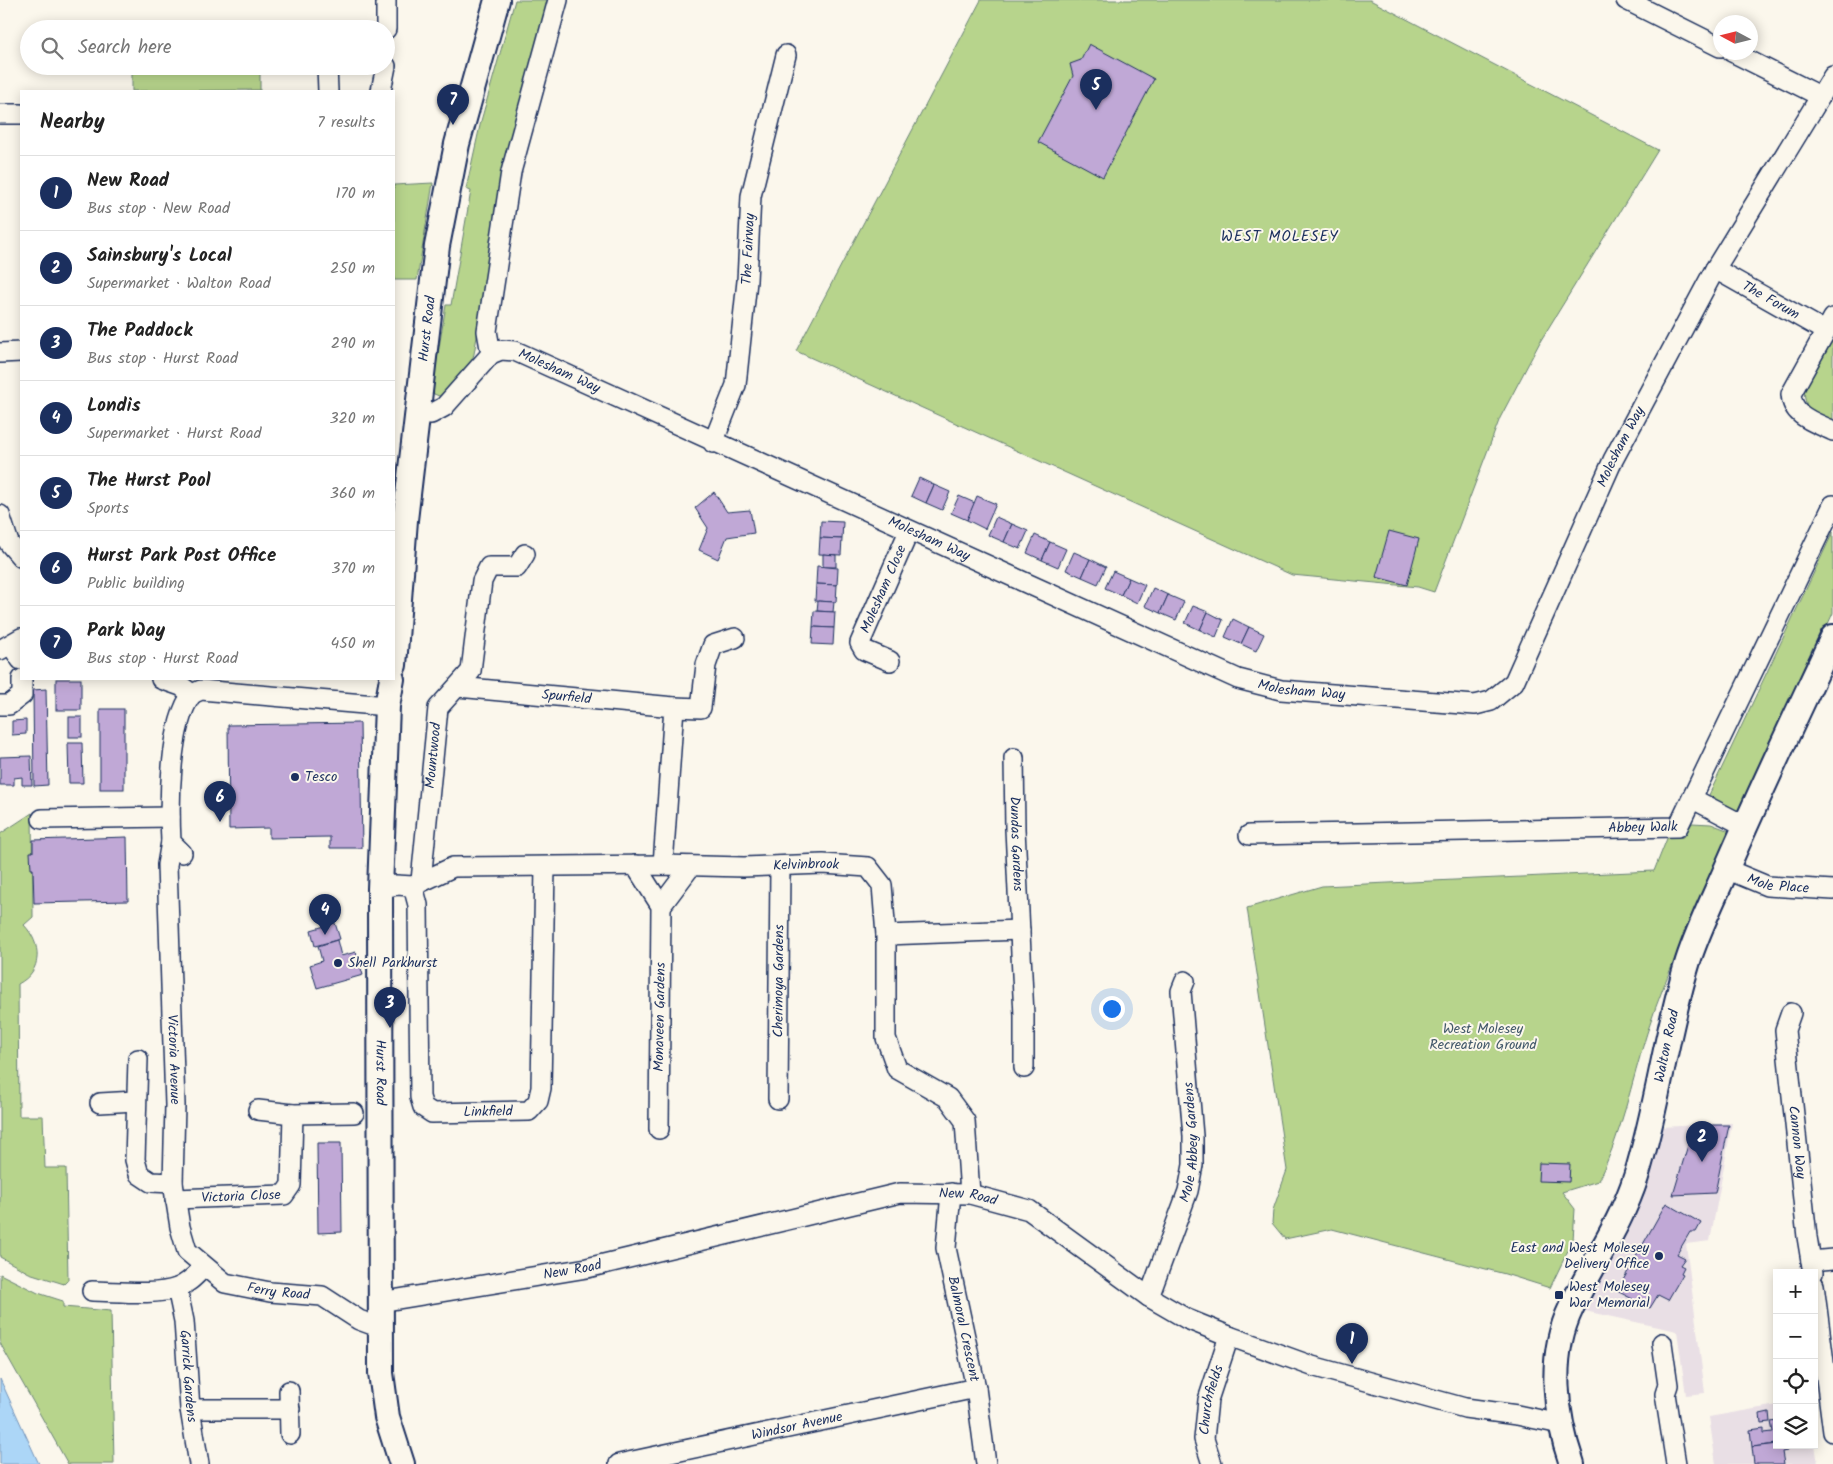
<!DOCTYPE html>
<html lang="en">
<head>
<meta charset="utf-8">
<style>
  body { margin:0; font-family:Kalam,sans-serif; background:#f2f2f2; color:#222 }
  .controls { position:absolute; right:15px; bottom:15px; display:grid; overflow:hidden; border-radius:0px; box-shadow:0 2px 12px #0003 }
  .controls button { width:45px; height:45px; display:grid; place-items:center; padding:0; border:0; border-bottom:1px solid #e0e0e0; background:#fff; color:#222; font:25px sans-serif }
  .compass { position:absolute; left:1713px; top:15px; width:45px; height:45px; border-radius:50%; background:#fff; box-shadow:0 2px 12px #0003; rotate:277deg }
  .you { position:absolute; left:1111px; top:1008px; width:18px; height:18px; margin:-12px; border:4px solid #fff; border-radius:50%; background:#1a73e8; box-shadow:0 0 0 8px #1a73e833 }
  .badge { display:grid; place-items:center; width:32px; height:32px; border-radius:50%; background:#1b2f5e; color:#fff; font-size:16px; font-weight:700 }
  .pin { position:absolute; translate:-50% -41px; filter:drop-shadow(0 1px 2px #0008) }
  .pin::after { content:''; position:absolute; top:26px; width:18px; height:15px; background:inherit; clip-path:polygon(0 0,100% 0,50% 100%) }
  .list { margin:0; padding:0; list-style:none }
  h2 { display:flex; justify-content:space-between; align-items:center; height:65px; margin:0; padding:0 20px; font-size:21px }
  h2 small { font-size:16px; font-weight:400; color:#767676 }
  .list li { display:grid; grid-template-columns:32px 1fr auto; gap:15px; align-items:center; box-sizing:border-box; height:75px; padding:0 20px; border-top:1px solid #e0e0e0 }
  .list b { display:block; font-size:19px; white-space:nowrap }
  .list p { margin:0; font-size:16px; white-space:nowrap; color:#767676 }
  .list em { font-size:16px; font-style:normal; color:#767676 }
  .icon { flex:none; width:28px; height:28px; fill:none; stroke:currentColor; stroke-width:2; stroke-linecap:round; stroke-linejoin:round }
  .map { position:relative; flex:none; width:1833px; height:1464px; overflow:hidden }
  .search { position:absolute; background:#fff; box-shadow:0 2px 12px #0003; left:20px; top:20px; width:375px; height:55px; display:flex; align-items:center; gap:12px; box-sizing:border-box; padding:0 18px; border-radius:28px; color:#767676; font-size:19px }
  .panel { position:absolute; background:#fff; box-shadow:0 2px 12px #0003; left:20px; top:90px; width:375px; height:590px; border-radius:0px }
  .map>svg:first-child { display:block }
  .built { fill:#e9dfe5 }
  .green { fill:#b7d48c; stroke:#698275 }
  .water { fill:#acd6f7; stroke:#7293ba }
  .building { fill:#c0a8d6; stroke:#1b2f5e }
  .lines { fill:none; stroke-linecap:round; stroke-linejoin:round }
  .minor-casing { stroke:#1b2f5e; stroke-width:22 }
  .major-casing { stroke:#1b2f5e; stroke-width:28 }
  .minor { stroke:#fbf7ec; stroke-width:19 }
  .major { stroke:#fbf7ec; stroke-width:24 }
  .poi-dot { fill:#1b2f5e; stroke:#fbf7ec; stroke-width:2 }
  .labels { text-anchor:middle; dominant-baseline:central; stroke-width:4; stroke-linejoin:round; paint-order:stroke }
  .street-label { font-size:14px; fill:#1b2f5e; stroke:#fbf7ec }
  .poi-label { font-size:14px; fill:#1b2f5e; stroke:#fbf7ec; text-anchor:start }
  .park-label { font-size:14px; fill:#42586a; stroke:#fbf7ec }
  .neighbourhood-label { font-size:15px; letter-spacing:1px; fill:#1b2f5e; stroke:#fbf7ec }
</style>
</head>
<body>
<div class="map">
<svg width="1833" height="1464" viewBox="0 0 1833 1464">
  <rect width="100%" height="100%" fill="#fbf7ec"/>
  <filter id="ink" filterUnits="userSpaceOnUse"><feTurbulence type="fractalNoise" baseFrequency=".02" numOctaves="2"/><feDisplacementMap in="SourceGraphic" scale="10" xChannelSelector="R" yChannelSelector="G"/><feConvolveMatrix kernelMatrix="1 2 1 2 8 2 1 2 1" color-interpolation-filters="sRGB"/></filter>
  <g filter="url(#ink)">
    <g class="built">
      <polygon points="1732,1123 1710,1241 1686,1244 1705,1393 1686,1395 1677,1331 1580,1310 1640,1200 1663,1127"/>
      <polygon points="1777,1405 1777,1445 1814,1445 1814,1439 1818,1464 1716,1464 1709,1417"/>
    </g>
    <g class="green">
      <polygon points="515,0 551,0 508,154 474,354 472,360 444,394 439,396 434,394 432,390 446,305 451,305 471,191 466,189 481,121"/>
      <polygon points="981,0 1370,0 1658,150 1541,340 1500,418 1434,592 1418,587 1292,575 796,351"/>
      <polygon points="132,66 260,66 260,90 132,91"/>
      <polygon points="433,183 417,280 394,280 394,185"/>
      <path d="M1833 334V425L1809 412C1795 379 1816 362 1833 334Z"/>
      <path d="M1833 532V613L1741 811C1729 814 1714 805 1709 795Z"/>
      <path d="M32 813 33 917 24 925C42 944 43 971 18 984L19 1116H43L45 1168H66L68 1280 64 1284 29 1273 0 1257V834Z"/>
      <path d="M1692 823 1711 824 1732 832C1702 899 1669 964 1647 1033 1631 1083 1622 1134 1598 1181L1562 1192 1575 1209 1573 1240 1550 1288 1505 1274 1332 1229 1285 1239 1272 1223 1273 1210 1287 1170 1247 908 1322 886 1654 871 1668 836 1684 837Z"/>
      <polygon points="0,1274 38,1293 63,1301 63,1307 111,1311 114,1464 68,1464 0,1343"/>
    </g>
    <polygon class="water" points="0,1379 39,1464 0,1464"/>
    <g class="building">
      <polygon points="1089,44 1154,79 1103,177 1038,142 1073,76 1070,64 1081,60"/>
      <polygon points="919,478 934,485 926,503 911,496"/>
      <polygon points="934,485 950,492 942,510 926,503"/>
      <polygon points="714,492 727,512 750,510 754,533 727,537 718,559 699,550 708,528 695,508"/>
      <polygon points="959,496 975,503 967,520 951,513"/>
      <polygon points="977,496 996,504 985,529 967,520"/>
      <polygon points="996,517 1012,524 1004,542 988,535"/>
      <polygon points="821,521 843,522 842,539 820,538"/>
      <polygon points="1012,524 1028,531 1020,549 1004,542"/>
      <polygon points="1389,531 1419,539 1407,585 1376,577"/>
      <polygon points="1035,535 1050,542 1042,560 1027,553"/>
      <polygon points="820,538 842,539 841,555 819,554"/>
      <polygon points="1050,542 1066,549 1058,567 1042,560"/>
      <polygon points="1074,552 1090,559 1082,577 1066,570"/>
      <polygon points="823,554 836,555 836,567 823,567"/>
      <polygon points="1090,559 1106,567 1098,584 1082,577"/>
      <polygon points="817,566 838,568 837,585 816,584"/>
      <polygon points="1113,571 1129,578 1121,595 1105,588"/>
      <polygon points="1129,578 1145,585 1137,603 1121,595"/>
      <polygon points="816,584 837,585 836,602 815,601"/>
      <polygon points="1153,588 1168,595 1160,613 1145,606"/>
      <polygon points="1168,595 1184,602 1176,620 1160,613"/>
      <polygon points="818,601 834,602 833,612 817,611"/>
      <polygon points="1193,606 1208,612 1200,630 1185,623"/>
      <polygon points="814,611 835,612 834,628 813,627"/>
      <polygon points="1208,612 1223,620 1216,637 1200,630"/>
      <polygon points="1233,619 1249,627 1241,644 1225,637"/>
      <polygon points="813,627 834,628 833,645 812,644"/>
      <polygon points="1249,627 1264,634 1256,651 1241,644"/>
      <rect x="56" y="679" width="25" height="31"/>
      <polygon points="46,689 48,785 34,786 33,690"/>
      <rect x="100" y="709" width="24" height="80"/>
      <rect x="69" y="717" width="13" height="20"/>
      <polygon points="26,720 26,734 12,735 12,721"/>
      <polygon points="360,723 362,848 330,848 330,837 269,838 269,828 229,829 228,725"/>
      <polygon points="68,743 82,743 83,783 69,783"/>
      <polygon points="31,756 32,785 22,785 22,777 14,778 14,785 0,785 0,757"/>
      <polygon points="127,837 128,901 34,903 33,869 31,869 30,852 33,852 33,840"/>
      <polygon points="335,923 340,939 315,946 311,930"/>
      <polygon points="337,940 341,956 356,952 363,975 317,988 310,965 322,961 318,946"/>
      <polygon points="1694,1125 1729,1125 1715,1193 1673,1195"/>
      <polygon points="317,1143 341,1143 342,1232 318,1233"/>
      <polygon points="1539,1163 1570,1164 1569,1182 1538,1181"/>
      <polygon points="1666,1203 1701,1223 1696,1232 1690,1232 1677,1254 1685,1258 1680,1265 1684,1267 1681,1273 1683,1274 1668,1300 1658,1295 1650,1308 1617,1291"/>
      <polygon points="1769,1412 1770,1422 1761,1423 1760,1414"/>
      <polygon points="1777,1421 1777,1444 1752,1447 1750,1430 1764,1428 1764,1433 1773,1432 1771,1422"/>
      <polygon points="1777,1444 1787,1445 1787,1451 1782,1452 1784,1464 1754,1464 1752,1447"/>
    </g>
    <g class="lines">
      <defs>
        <g id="minor">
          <polyline points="1626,0 1720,47"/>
          <polyline points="386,29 386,0"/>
          <polyline points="1732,52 1820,96"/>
          <polyline points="327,66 328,91"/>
          <polyline points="381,91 386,66"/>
          <polyline points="0,114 21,114"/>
          <path id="s1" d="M1715 269 1825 331"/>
          <path d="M1833 318 1791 394C1792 417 1815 422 1833 431"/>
          <polyline points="0,353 21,352"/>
          <polyline points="491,354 487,331 511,172 558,0"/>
          <path id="s2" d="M418 413 431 414 444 407 491 354 501 350 515 351 1238 679 1281 690 1475 705 1491 701 1514 682 1613 460 1715 269 1833 76"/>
          <path id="s3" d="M713 443 736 385 747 281 751 196 786 55"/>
          <polyline points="0,515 9,543 21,557"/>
          <polyline points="11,645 21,660"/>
          <polyline points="0,650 21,638"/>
          <path id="s4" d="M890 661 864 650 860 643 909 531"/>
          <polyline points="161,679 181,686 192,694 201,690 387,706"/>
          <path id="s5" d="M458 687 674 707 663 865"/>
          <polyline points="0,705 9,705 22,695 22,679"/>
          <polyline points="674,707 701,708 706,665 713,645 735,638"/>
          <path id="s6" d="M1014 758 1015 829 1024 1016V1068"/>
          <polyline points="1693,799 1745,826"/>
          <polyline points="42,819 170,817"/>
          <path id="s7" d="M1249 835 1678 827 1833 505"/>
          <path id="s8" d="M171 842 167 865 175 1105 173 1183 180 1227 187 1251 225 1283 270 1292 322 1296 359 1320 381 1328"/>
          <path d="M182 853 171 842C169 803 169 725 192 694"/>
          <polyline points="635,865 661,906 659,1129"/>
          <path id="s9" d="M1726 869 1767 886 1833 890"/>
          <path id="s10" d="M421 881 438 708 471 671 482 581 489 567H517L525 554"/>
          <path id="s11" d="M413 886 418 905 420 1097 423 1107 432 1113 529 1111 538 1101 541 1088 545 867"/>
          <path id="s12" d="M380 889 396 885 413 886 453 867 663 865 744 867 823 864 868 867 882 885 886 935V1038L897 1069 948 1098 965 1121 970 1194"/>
          <polyline points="661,906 691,866"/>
          <polyline points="886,935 1020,930"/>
          <path id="s13" d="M1791 1013 1785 1030 1807 1237 1813 1273"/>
          <polyline points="138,1059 135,1160 139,1174 151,1182 173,1183"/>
          <path id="s14" d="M778 1099 780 866"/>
          <polyline points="100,1103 135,1101"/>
          <polyline points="258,1110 293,1114 354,1113"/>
          <path id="s15" d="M951 1193 946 1248 976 1388 986 1464"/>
          <path id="s16" d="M175 1199 284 1195 291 1185 293 1114"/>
          <polyline points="1811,1261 1833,1259"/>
          <polyline points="1814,1285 1833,1432"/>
          <path id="s17" d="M177 1288 184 1321 190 1409 199 1464"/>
          <path d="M92 1291C115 1291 155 1296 177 1288 188 1284 196 1275 204 1267"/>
          <path id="s18" d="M1149 1297 1188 1191 1193 1165V1136L1181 991 1185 981"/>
          <path id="s19" d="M380 1302 587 1268 900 1193 970 1194 1029 1210 1149 1297 1187 1319 1229 1336 1312 1366 1465 1408 1517 1415 1561 1424"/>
          <polyline points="1662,1343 1668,1385 1665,1394 1676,1464"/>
          <polyline points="289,1391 290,1434"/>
          <polyline points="190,1409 290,1409"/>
          <path id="s20" d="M619 1464 976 1388"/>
          <path id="s21" d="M1212 1464 1204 1439 1208 1400 1229 1336"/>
        </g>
        <g id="major">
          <path id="s22" d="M394 665 405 520 437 246 457 144 497 0"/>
          <path id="s23" d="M392 679 387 706 380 889 381 1373 387 1417 402 1464"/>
          <path id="s24" d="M1572 1464C1555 1415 1548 1356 1571 1308 1592 1264 1621 1224 1636 1177 1658 1106 1666 1032 1688 961 1699 927 1715 896 1729 863 1762 787 1798 712 1833 637"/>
        </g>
      </defs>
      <use href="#minor" class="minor-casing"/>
      <use href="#major" class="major-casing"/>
      <use href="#minor" class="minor"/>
      <use href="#major" class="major"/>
    </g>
  </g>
  <g class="poi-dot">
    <circle cx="295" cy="777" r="5"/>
    <circle cx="338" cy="963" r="5"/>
    <circle cx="1659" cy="1256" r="5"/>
    <rect x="1554" y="1290" width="10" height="10" rx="2.5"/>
  </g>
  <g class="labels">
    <g class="street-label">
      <text stroke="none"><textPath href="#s3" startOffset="199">The Fairway</textPath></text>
      <text stroke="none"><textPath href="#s1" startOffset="64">The Forum</textPath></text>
      <text stroke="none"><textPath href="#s22" startOffset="338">Hurst Road</textPath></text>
      <text stroke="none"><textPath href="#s2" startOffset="172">Molesham Way</textPath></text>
      <text stroke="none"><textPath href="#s2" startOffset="1461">Molesham Way</textPath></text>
      <text stroke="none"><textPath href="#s2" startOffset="578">Molesham Way</textPath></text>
      <text stroke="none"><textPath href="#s4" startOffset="95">Molesham Close</textPath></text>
      <text stroke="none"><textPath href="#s2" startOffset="982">Molesham Way</textPath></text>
      <text stroke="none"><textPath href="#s5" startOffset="109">Spurfield</textPath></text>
      <text stroke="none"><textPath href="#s10" startOffset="126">Mountwood</textPath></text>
      <text stroke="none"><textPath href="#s7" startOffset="394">Abbey Walk</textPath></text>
      <text stroke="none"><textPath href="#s6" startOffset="86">Dundas Gardens</textPath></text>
      <text stroke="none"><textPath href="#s12" startOffset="431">Kelvinbrook</textPath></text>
      <text stroke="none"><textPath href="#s9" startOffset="55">Mole Place</textPath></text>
      <text stroke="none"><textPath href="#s14" startOffset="118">Cherimoya Gardens</textPath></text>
      <text transform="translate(660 1017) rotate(-89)">Monaveen Gardens</text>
      <text stroke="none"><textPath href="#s24" startOffset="441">Walton Road</textPath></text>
      <text stroke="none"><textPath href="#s8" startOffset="218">Victoria Avenue</textPath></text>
      <text stroke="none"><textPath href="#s23" startOffset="394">Hurst Road</textPath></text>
      <text stroke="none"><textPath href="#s11" startOffset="289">Linkfield</textPath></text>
      <text stroke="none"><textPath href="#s18" startOffset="162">Mole Abbey Gardens</textPath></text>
      <text stroke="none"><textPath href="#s13" startOffset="131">Cannon Way</textPath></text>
      <text stroke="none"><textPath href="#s16" startOffset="66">Victoria Close</textPath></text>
      <text stroke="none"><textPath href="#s19" startOffset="600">New Road</textPath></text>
      <text stroke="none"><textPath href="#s19" startOffset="195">New Road</textPath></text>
      <text stroke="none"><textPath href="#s8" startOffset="515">Ferry Road</textPath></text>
      <text stroke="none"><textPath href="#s15" startOffset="138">Balmoral Crescent</textPath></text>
      <text stroke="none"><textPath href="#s17" startOffset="89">Garrick Gardens</textPath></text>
      <text stroke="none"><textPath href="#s21" startOffset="66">Churchfields</textPath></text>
      <text stroke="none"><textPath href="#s20" startOffset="182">Windsor Avenue</textPath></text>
    </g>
    <g class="poi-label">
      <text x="305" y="777">Tesco</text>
      <text x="348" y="963">Shell Parkhurst</text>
      <text x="1649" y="1248" text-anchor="end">East and West Molesey<tspan x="1649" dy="16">Delivery Office</tspan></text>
      <text x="1569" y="1287">West Molesey<tspan x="1569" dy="16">War Memorial</tspan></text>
    </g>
    <g class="park-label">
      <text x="1483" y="1029">West Molesey<tspan x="1483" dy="16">Recreation Ground</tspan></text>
    </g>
    <g class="neighbourhood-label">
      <text x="1280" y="237">WEST MOLESEY</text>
    </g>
  </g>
</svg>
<div class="controls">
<button>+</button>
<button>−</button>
<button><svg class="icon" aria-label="locate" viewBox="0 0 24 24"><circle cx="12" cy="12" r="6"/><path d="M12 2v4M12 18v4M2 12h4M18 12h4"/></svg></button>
<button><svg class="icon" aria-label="layers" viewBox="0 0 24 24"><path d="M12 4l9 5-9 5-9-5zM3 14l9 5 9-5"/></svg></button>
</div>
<svg class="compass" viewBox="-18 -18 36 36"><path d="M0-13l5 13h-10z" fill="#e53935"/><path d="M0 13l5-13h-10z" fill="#767676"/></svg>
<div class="you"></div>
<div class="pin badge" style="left:1352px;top:1364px">1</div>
<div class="pin badge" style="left:1702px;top:1162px">2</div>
<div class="pin badge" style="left:390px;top:1028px">3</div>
<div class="pin badge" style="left:325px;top:935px">4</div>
<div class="pin badge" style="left:1096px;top:110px">5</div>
<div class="pin badge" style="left:220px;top:822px">6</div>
<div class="pin badge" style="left:453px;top:125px">7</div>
<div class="search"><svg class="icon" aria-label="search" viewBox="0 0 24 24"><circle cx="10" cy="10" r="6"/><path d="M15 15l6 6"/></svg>Search here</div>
<section class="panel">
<h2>Nearby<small>7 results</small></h2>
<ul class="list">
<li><span class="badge">1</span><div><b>New Road</b><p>Bus stop · New Road</p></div><em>170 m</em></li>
<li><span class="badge">2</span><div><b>Sainsbury's Local</b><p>Supermarket · Walton Road</p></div><em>250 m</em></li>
<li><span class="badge">3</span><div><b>The Paddock</b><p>Bus stop · Hurst Road</p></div><em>290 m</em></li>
<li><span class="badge">4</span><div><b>Londis</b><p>Supermarket · Hurst Road</p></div><em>320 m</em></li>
<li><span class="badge">5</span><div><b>The Hurst Pool</b><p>Sports</p></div><em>360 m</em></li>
<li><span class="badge">6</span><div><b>Hurst Park Post Office</b><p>Public building</p></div><em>370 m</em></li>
<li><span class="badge">7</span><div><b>Park Way</b><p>Bus stop · Hurst Road</p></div><em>450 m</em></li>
</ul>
</section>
</div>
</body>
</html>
